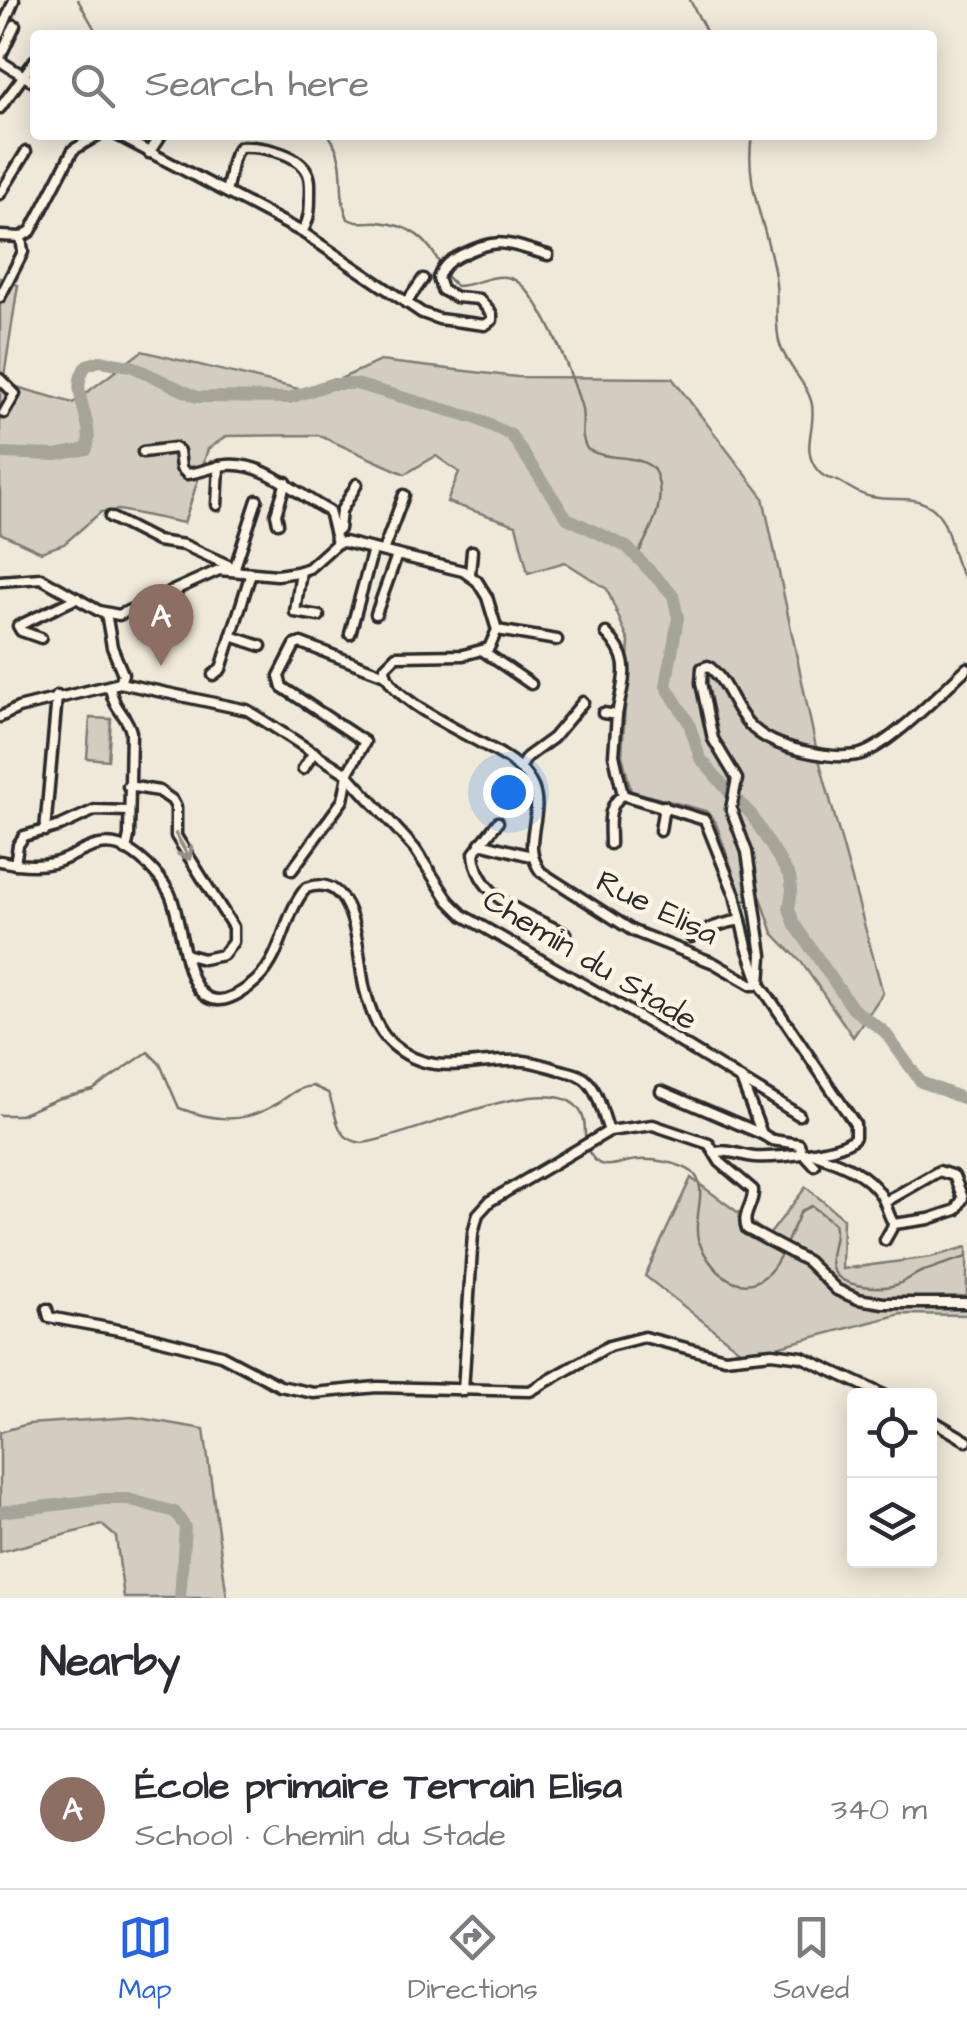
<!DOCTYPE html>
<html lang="en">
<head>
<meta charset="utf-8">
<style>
  body { margin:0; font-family:"Architects Daughter",sans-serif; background:#f2f2f3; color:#2b2b33 }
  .controls { position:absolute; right:30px; bottom:30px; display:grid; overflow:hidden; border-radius:10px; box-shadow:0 5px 25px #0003 }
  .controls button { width:90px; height:90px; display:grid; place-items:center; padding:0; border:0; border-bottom:2px solid #e1e1e2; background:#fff; color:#2b2b33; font:50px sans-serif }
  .you { position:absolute; left:508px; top:792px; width:35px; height:35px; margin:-25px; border:8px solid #fff; border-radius:50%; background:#1a73e8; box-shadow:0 0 0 15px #1a73e833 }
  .badge { display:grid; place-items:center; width:65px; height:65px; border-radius:50%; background:#2563eb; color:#fff; font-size:32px; font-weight:700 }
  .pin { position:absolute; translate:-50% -82px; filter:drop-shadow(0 2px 5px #0008) }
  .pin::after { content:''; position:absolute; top:52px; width:35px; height:30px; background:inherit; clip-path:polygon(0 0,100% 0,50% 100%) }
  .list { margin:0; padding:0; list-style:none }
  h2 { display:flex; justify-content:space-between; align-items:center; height:130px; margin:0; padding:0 40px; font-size:42px }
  h2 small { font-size:32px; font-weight:400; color:#7c7c81 }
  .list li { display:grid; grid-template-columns:65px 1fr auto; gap:30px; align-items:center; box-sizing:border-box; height:160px; padding:0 40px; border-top:2px solid #e1e1e2 }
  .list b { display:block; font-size:38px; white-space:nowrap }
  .list p { margin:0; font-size:32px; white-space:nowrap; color:#7c7c81 }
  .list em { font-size:32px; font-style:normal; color:#7c7c81 }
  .icon { flex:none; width:55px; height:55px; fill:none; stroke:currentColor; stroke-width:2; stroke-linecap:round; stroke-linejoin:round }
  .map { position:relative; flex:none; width:967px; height:1598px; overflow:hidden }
  .search { position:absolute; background:#fff; box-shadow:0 5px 25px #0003; left:30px; right:30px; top:30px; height:110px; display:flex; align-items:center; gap:25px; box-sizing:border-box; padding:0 35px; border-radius:10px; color:#7c7c81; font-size:38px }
  .sheet { height:290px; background:#fff }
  nav { display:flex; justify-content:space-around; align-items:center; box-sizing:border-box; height:140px; border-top:2px solid #e1e1e2; background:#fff; font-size:28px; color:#7c7c81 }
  nav a { display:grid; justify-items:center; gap:5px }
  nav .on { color:#2563eb }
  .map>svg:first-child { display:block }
  .green { fill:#d2cdc0; stroke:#7e7c76; stroke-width:2.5 }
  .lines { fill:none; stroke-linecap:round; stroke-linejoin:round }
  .stream { stroke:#75736d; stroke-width:2.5 }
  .river { stroke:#a6a399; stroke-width:12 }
  .street-casing { stroke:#2b2b2b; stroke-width:15 }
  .street { stroke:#fcf5e5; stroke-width:8 }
  .oneway { stroke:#949088 }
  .labels { text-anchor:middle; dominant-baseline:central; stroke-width:9; stroke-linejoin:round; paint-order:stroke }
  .street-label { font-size:32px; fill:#2b2b2b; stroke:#fcf5e5 }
</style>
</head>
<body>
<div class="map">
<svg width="967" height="1598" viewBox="0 0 967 1598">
  <rect width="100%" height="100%" fill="#efe9da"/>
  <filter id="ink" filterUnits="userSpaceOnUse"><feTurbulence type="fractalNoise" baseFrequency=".01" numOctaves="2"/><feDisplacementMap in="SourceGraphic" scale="20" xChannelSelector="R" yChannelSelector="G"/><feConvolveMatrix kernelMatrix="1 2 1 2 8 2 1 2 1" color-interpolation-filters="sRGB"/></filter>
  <g filter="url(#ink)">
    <g class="green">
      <polygon points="0,278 18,285 3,383 73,403 142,351 311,392 380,361 517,377 672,378 763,497 817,752 883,993 853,1037 802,963 773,933 761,898 743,901 715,821 706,811 631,791 622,755 629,642 607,589 565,562 528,573 516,525 447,502 459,472 436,456 405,474 318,435 227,436 208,449 184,523 119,510 101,512 64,544 41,552 0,533"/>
      <polygon points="90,718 111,719 108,760 87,758"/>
      <polygon points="691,1178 769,1235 806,1187 843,1218 842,1269 931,1257 967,1247 967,1315 901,1314 746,1355 645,1276"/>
      <polygon points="133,1417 204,1429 227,1598 124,1598 116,1537 102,1525 0,1552 0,1432 28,1424"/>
    </g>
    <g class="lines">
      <g class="stream">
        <polyline points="78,0 98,35"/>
        <polyline points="690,0 708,35"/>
        <path d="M329 135C350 168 335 188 348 219 359 225 366 221 379 222 410 225 429 239 441 267"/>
        <path d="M752 135C743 190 771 232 776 284 778 304 774 326 780 345 787 366 809 386 812 405 816 429 800 449 818 471 825 479 830 478 838 481 850 487 858 495 872 497 893 502 911 494 931 507 954 523 948 561 967 581"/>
        <path d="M445 275 456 286C475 286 491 273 510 278 539 286 572 376 581 405 586 421 578 433 587 449 609 462 632 452 653 468 670 498 651 529 637 556"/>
        <path d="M0 1115H20L57 1099 93 1090 148 1052 160 1064 179 1108C211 1120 240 1124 271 1107 287 1099 295 1087 313 1086L328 1093C338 1114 333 1139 362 1143 409 1138 539 1073 575 1105 586 1115 585 1127 585 1141"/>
        <path d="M587 1148C600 1177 616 1161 639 1160 654 1159 680 1163 692 1172 710 1186 692 1219 698 1239 713 1281 755 1306 780 1256"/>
        <path d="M786 1244 801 1211 812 1206 834 1223C839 1239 826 1255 833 1270 841 1287 876 1289 892 1286 903 1284 911 1276 921 1272 936 1267 952 1261 967 1257"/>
      </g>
      <g class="river">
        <path d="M0 453 56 455 87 449C96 421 66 389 87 365L100 361 131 366 197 397 289 398 331 384H356L475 418 511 435 567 518 627 547 673 595 678 618 666 686 689 723 700 758 730 793"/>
        <polyline points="736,799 751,814 790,877 792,890 789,909 795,925 853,1009 884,1031 921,1082 967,1100"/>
        <polyline points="0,1512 104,1499 128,1499 175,1512 185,1527 180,1598"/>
      </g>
      <defs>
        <g id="street">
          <polyline points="0,34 14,0"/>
          <polyline points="0,57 15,25"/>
          <polyline points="0,61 35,83"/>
          <polyline points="0,108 35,60"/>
          <path d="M117 135 302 232 422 313 439 319 485 325 492 320V314L479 299 456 297 442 290 438 278C443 265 449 261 461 255 500 235 508 244 548 255"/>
          <polyline points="149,153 161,135"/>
          <path d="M226 190C232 175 229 158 240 147 259 146 295 152 306 170 311 177 310 186 310 194 310 209 310 219 302 232"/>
          <polyline points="0,194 26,152"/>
          <polyline points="0,236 21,237 31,231 73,150 98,135"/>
          <polyline points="0,297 23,252 21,237"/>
          <polyline points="406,303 423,279"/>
          <polyline points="0,379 15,394 4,413"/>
          <path d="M143 452 175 448 179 451 181 468 187 474C200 473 213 466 227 465 267 462 297 495 329 511L337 543"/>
          <polyline points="217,505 219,466"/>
          <polyline points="110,517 157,541 184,545 230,566 234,570 257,500"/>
          <polyline points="278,523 276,514 286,482"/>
          <polyline points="339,529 341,511 357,484"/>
          <polyline points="383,551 404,495"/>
          <polyline points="301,571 295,612 319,616"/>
          <polyline points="470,574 472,551"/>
          <path d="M0 581 41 578 99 611 119 615 219 570 277 575 297 572 309 568 337 543 344 542 463 571 477 581 487 597 497 630 489 648 463 655 396 656 385 667C384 702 484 740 511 761 564 801 513 835 541 872L633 931 714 963 752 985 760 984"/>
          <polyline points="376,614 397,555"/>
          <polyline points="497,630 557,640"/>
          <polyline points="350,634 373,549"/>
          <polyline points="231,636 261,646"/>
          <polyline points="41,638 21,631 18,626 77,598"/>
          <polyline points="155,639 178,589"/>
          <polyline points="483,651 531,684"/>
          <polyline points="213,675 221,669 251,573"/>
          <polyline points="120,683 247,710 347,774 415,849 449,901 464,916 616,1003 799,1115"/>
          <path d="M110 687C114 711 127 714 131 732L129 836 126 850"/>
          <path d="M603 713 617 715C623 679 634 661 606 633"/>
          <polyline points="617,715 614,755 623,795"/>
          <polyline points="0,717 18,708 120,683 123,674 112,647 106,613"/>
          <polyline points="520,768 527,757 553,738 583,702"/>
          <polyline points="303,769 314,752"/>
          <polyline points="347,774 365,742 282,687 279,676 295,645 301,643 385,675"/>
          <polyline points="128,786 159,791 172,800 176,807 176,836 233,927 233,942 223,955 203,959 185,954"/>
          <path d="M498 822 474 853C477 900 530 915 566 934"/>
          <polyline points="45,831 57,696"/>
          <polyline points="660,831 664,806"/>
          <polyline points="480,843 531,856"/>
          <path d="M610 844C610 825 606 806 623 795L705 820 735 895 747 947 760 984 855 1124V1137C843 1152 776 1158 755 1157 742 1156 730 1149 717 1152"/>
          <path d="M0 861C18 865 35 867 53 863 75 858 95 838 119 846 138 853 159 874 169 892 188 927 179 1039 250 986 284 961 281 918 306 888 359 869 357 960 365 990 370 1009 377 1031 392 1044 434 1081 477 1057 524 1061 536 1062 549 1067 561 1070 571 1073 581 1074 588 1082 599 1093 603 1116 609 1131"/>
          <polyline points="15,864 18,845 24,836 60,826 95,810 128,811"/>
          <polyline points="292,870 343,800 348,775"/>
          <path d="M691 937C701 931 730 920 741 921"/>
          <path d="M760 984 762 955 747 852 731 809 737 779 713 739 701 683 702 668 708 666C727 680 732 706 748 723 762 739 782 746 803 751 820 755 839 758 857 755 887 749 943 690 967 668"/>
          <polyline points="742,1082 762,1134 772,1140 799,1144 802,1152 814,1165"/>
          <polyline points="661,1091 762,1134"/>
          <path d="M813 1153C839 1163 865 1171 881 1195 887 1205 888 1216 894 1224L929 1219 956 1210 963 1198 954 1176 939 1171 885 1202"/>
          <polyline points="885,1240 894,1224"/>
          <polyline points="47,1309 49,1317 135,1333 221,1355 280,1386 314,1393 377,1387 530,1391 609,1346 644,1337 725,1358 772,1353 802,1357 886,1396"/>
          <path d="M463 1391 473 1233 478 1214 490 1201 609 1131 653 1125 709 1144 720 1162 753 1190C754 1205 741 1214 747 1229L807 1261 837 1290 858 1299 883 1303H967"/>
          <polyline points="930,1419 967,1441"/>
        </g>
      </defs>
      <use href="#street" class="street-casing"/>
      <use href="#street" class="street"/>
    </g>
    <defs><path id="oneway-shaft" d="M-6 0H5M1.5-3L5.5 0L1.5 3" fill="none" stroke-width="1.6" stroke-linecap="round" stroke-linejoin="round" transform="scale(2.5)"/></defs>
    <use class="oneway" href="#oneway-shaft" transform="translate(183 847) rotate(61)"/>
  </g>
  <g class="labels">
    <g class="street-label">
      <text transform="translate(657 908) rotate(26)">Rue Elisa</text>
      <text transform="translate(590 960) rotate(31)">Chemin du Stade</text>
    </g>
  </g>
</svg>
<div class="controls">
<button><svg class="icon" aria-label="locate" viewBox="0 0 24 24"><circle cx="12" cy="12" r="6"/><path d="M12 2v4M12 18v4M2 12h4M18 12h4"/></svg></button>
<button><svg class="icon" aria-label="layers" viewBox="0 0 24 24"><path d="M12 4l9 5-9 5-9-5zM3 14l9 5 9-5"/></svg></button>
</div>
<div class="you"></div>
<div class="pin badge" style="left:161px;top:666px;background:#8d6e63">A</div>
<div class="search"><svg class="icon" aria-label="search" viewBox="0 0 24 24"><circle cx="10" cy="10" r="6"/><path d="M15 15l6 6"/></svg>Search here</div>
</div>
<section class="sheet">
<h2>Nearby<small></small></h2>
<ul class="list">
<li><span class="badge" style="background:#8d6e63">A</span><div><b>École primaire Terrain Elisa</b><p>School · Chemin du Stade</p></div><em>340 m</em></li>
</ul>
</section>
<nav>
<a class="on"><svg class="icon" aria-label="map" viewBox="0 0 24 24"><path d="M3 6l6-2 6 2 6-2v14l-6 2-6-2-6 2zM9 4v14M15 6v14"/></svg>Map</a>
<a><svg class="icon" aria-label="directions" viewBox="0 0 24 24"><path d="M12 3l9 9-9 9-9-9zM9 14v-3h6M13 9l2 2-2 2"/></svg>Directions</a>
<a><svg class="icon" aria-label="saved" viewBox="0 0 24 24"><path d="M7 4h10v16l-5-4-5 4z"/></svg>Saved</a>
</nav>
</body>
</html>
